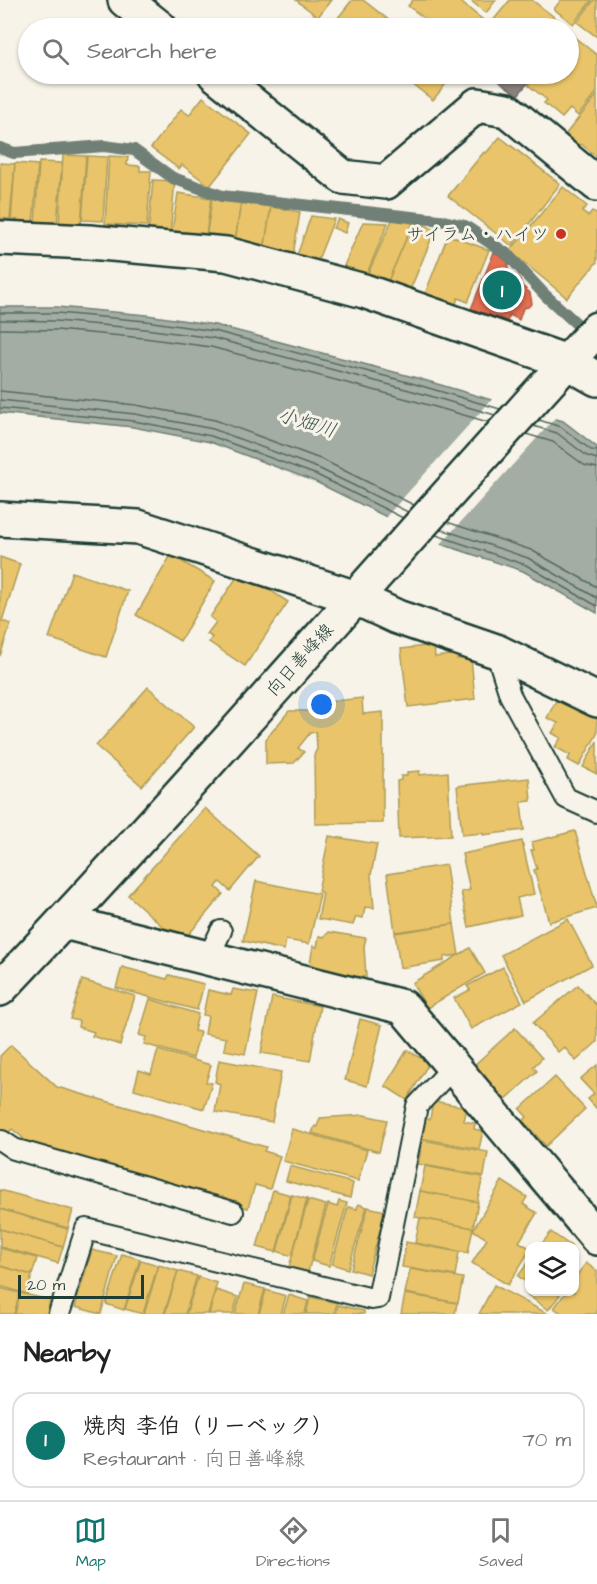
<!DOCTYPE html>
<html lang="en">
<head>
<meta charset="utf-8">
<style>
  body { margin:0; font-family:"Architects Daughter","Klee One",sans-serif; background:#f6f6f6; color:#222 }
  .controls { position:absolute; right:18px; bottom:18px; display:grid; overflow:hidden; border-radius:12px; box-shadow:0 2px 4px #0004 }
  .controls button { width:54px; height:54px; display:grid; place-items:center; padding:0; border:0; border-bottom:2px solid #e0e0e0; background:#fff; color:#222; font:30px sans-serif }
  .scale { position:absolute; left:18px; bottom:15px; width:126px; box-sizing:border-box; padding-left:6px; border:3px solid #1f3d34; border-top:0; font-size:16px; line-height:21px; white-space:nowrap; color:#1f3d34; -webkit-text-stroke:4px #f7f3e8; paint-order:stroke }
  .you { position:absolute; left:322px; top:705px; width:21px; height:21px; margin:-15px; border:4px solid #fff; border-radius:50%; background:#1a73e8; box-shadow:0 0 0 9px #1a73e833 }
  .badge { display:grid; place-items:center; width:39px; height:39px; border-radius:50%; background:#0f766e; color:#fff; font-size:20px; font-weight:700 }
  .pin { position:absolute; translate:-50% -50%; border:3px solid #fff; box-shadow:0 2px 6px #0006 }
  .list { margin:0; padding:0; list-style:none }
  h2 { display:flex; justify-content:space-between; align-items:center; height:78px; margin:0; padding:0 24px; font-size:26px }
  h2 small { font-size:20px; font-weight:400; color:#767676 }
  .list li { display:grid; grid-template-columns:39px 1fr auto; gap:18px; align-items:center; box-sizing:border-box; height:96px; margin:0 12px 12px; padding:0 12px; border:2px solid #e0e0e0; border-radius:18px }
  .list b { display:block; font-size:22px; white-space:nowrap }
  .list p { margin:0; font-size:20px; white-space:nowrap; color:#767676 }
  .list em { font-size:20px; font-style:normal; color:#767676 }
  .icon { flex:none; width:33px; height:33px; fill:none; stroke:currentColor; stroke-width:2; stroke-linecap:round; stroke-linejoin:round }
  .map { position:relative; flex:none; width:597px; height:1314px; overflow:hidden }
  .search { position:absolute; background:#fff; box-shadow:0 2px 4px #0004; left:18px; right:18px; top:18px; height:66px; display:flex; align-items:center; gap:15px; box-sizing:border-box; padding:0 21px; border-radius:33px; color:#767676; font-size:22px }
  .sheet { height:186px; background:#fff }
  nav { display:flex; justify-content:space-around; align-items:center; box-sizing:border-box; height:84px; border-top:2px solid #e0e0e0; background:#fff; font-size:16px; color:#767676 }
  nav a { display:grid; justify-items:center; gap:3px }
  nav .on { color:#0f766e }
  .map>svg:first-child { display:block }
  .water { fill:#a4ada3; stroke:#6f8077; stroke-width:1.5 }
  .pier { fill:#f7f3e8 }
  .homes { fill:#e9c46a; stroke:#ac9c5a; stroke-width:1.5 }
  .shops { fill:#e76f51; stroke:#ab6048; stroke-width:1.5 }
  .industry { fill:#8a817c; stroke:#6a6d66; stroke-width:1.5 }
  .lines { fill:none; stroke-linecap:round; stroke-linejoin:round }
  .shore { stroke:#546a60; stroke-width:1.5 }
  .stream { stroke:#6f8077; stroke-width:12 }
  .lane-casing { stroke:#1f3d34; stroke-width:24 }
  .street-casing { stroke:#1f3d34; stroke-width:38 }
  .secondary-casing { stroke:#1f3d34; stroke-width:38 }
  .lane { stroke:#f7f3e8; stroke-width:20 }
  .street { stroke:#f7f3e8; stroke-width:33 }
  .secondary { stroke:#f7f3e8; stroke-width:33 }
  .poi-dot { fill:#c8321e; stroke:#f7f3e8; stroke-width:2 }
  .labels { text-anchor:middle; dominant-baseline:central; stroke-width:6; stroke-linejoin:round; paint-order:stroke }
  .poi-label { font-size:18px; fill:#1f3d34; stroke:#f7f3e8; text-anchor:end }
  .street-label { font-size:18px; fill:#1f3d34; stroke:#f7f3e8 }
  .water-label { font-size:20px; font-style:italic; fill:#405950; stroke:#f7f3e8 }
</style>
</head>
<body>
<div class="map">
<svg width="597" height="1314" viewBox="0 0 597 1314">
  <rect width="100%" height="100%" fill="#f7f3e8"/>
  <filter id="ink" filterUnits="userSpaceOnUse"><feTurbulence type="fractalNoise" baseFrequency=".0167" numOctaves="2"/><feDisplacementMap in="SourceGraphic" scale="12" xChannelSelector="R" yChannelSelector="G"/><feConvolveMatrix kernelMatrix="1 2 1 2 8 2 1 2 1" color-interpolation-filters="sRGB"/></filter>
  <g filter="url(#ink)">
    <polygon class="water" points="0,307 57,307 147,315 215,325 417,378 563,421 597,447 597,613 523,571 441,544 314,481 210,442 133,427 0,413"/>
    <polygon class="pier" points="494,397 557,416 439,546 384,519"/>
    <g class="homes">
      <polygon points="296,0 331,0 318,17"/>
      <polygon points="352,0 363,0 399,28 330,28"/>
      <polygon points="413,0 458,0 488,24 485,28 437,28 408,6"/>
      <polygon points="470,0 496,0 486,13"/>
      <polygon points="510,0 532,0 558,20 551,28 487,28"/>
      <polygon points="561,0 592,0 573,24 554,9"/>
      <polygon points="594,0 597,0 597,37 577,22"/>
      <polygon points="569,33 597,55 597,92 578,116 570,109 562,118 544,103 547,100 528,85 537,74 568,74"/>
      <polygon points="399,74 454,74 433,100"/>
      <polygon points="597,95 597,157 581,144 579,146 565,135"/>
      <polygon points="203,97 251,134 210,186 182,165 179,169 151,148 181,109 189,115"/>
      <polygon points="500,137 560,184 512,246 448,196 484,152 486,153"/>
      <polygon points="63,155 86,156 81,226 59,224"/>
      <polygon points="87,156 107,157 103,221 82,220"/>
      <polygon points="109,156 128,157 127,165 140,166 140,171 151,171 147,226 105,224"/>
      <polygon points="39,162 62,163 57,224 35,223"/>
      <polygon points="0,163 15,164 10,219 0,218"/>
      <polygon points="15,163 38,165 33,223 11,222"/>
      <polygon points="153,180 175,181 170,236 148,235"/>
      <polygon points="563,187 587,206 582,212 588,216 592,211 597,214 597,262 567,298 510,251"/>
      <polygon points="178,193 211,198 205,243 171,238"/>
      <polygon points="212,198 241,202 235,243 206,239"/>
      <polygon points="241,202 271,207 263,256 235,243"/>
      <polygon points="271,207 300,212 292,262 263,258"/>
      <polygon points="311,216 334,219 316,265 296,258"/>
      <polygon points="338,219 348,223 345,233 333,228"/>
      <polygon points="392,220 413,223 386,286 366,278"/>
      <polygon points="363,222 388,223 365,278 343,268"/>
      <polygon points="413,223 425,225 435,230 408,295 386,286"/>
      <polygon points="448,235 489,250 468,302 458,298 455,306 425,294"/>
      <polygon points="171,555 215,581 180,641 136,615"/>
      <polygon points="0,557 20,564 2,621 11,624 0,656"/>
      <polygon points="241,571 288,602 245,666 209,642 212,637 207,634 216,622 210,617"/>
      <polygon points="72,572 128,591 106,657 49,638"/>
      <polygon points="434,645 435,657 457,654 457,659 471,658 475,699 408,707 401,649"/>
      <polygon points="148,687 194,727 142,786 96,746"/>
      <polygon points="559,695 597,716 597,734 579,766 568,760 570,755 555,747 561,738 552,733 558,723 547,718"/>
      <polygon points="362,698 363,714 383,712 383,823 315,824 314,755 317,749 316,732 310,733 298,748 304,752 294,763 266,764 266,739 289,711 316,711 316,703"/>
      <polygon points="597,741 597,774 583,767"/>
      <polygon points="420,771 419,775 448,772 451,836 399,838 397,781 401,780 401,776 407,776 407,772"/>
      <polygon points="529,778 531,801 521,802 524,830 483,835 483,833 462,835 457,786"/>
      <polygon points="205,808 259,856 230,891 220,882 216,887 223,894 189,934 190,935 181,946 157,931 162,926 128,895"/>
      <polygon points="575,831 597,908 549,922 534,870 537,869 531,850 534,850 532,842"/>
      <polygon points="329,836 377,844 371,875 374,908 365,907 363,918 356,917 353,925 318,919 323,893 318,891"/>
      <polygon points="522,841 534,894 517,898 521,915 469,927 461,892 470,890 462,854"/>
      <polygon points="446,865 454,924 395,932 387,874"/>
      <polygon points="256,881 320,894 309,944 286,940 284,950 243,941"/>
      <polygon points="568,919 592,965 526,1001 501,955"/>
      <polygon points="454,924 459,955 444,957 444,961 400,968 395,933"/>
      <polygon points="329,932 366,938 364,946 366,977 313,973 309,969 313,946 317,947 319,936 324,937"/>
      <polygon points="470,948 485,973 427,1008 412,983"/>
      <polygon points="122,967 167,979 169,975 204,984 197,1010 116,988"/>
      <polygon points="503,967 522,1002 471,1029 454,998 470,990 467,986"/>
      <polygon points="82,980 135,996 120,1045 92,1036 94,1032 78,1027 79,1021 70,1019"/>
      <polygon points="578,985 597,1006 597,1042 576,1061 564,1047 558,1052 533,1023"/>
      <polygon points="233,989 258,993 245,1054 224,1050 226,1038 205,1034 208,1016 203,1015 208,990 231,995"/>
      <polygon points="272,997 320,1006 310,1061 261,1053"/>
      <polygon points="150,999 198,1014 194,1031 200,1032 193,1058 144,1044 146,1037 139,1035"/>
      <polygon points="360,1019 382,1025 367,1086 345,1080"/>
      <polygon points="515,1028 542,1058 533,1067 537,1071 504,1101 472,1067"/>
      <polygon points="11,1045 57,1087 266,1147 264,1151 280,1156 270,1189 255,1185 248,1208 21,1145 23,1138 12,1129 0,1143 0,1056"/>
      <polygon points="158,1050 211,1065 206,1082 212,1083 204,1109 134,1089 139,1070 151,1074"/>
      <polygon points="407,1050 429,1063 407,1100 385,1086"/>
      <polygon points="219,1060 281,1072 272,1122 215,1112 220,1084 215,1082"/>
      <polygon points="597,1065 597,1109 588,1099 594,1094 580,1079"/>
      <polygon points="555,1077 585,1109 546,1146 523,1121 527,1117 520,1109"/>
      <polygon points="433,1101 467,1107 464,1121 475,1123 474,1129 483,1131 479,1149 420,1138 424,1118 430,1119"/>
      <polygon points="364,1115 387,1120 379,1152 312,1133 315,1126 317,1127 320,1118"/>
      <polygon points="292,1129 367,1150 358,1181 283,1161"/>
      <polygon points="423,1140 488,1152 484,1176 418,1164"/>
      <polygon points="290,1166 353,1183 350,1198 286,1181"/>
      <polygon points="425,1166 483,1177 477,1202 420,1191"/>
      <polygon points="502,1181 527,1197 523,1204 537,1213 519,1242 530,1248 530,1250 508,1285 472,1263 487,1239 473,1230"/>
      <polygon points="0,1190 73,1210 68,1228 0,1209"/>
      <polygon points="273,1190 291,1195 276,1252 257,1247"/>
      <polygon points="420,1191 478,1202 473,1228 415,1217"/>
      <polygon points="292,1195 307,1199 292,1256 277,1251"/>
      <polygon points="308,1200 326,1205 308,1272 289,1267"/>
      <polygon points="339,1201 347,1203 329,1266 312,1261 328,1204 337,1207"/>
      <polygon points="358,1204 367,1207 348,1269 332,1264 348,1207 357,1209"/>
      <polygon points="368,1207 385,1211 368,1274 351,1269"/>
      <polygon points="0,1209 68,1229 63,1247 0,1229"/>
      <polygon points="420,1218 473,1228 468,1253 415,1243"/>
      <polygon points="0,1229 63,1247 58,1263 0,1247"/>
      <polygon points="551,1232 571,1246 540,1246"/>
      <polygon points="406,1242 459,1252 455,1276 402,1267"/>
      <polygon points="0,1248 37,1258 32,1275 0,1266"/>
      <polygon points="92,1250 117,1256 101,1314 75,1307"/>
      <polygon points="122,1254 140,1259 124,1310 106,1304"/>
      <polygon points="141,1260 158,1265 143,1314 125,1309"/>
      <polygon points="530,1260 530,1285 518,1276"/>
      <polygon points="586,1263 597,1271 597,1314 563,1314 554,1308 566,1292 574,1292 574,1279"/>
      <polygon points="159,1265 178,1271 164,1314 144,1314"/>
      <polygon points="0,1266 32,1275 27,1294 0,1286"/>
      <polygon points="410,1269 463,1278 458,1303 405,1293"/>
      <polygon points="178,1271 197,1276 185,1314 165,1314"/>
      <polygon points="198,1277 217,1283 208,1314 186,1314"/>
      <polygon points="244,1284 265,1289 258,1314 235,1314"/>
      <polygon points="494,1285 548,1314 479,1314"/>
      <polygon points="0,1288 20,1293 14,1314 0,1314"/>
      <polygon points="216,1290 238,1297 233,1314 209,1314"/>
      <polygon points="266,1290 286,1296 281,1314 259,1314"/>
      <polygon points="531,1292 556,1292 560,1295 548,1310 528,1295"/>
      <polygon points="20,1293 50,1300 47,1314 15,1314"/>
      <polygon points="405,1294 457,1303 455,1314 401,1314"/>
      <polygon points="289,1295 308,1301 305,1314 283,1314"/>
      <polygon points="310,1297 337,1303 334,1314 306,1314"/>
      <polygon points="338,1305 364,1311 364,1314 336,1314"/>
    </g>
    <polygon class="shops" points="494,252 508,262 508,270 519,278 522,286 530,293 532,303 528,307 523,308 519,320 510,315 507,321 471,309"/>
    <polygon class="industry" points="506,74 535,74 518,95 500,82"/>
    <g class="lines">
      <g class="shore">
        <polyline points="0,313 57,313 146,321 214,331 415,384 500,409"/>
        <polyline points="0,320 56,321 145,329 213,338 413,391 495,415"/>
        <polyline points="0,329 56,330 144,338 211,347 411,400 488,422"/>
        <polyline points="0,391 136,405 215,420 323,460 414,505"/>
        <polyline points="0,400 135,414 213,429 320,469 408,512"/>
        <polyline points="0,408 134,421 211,436 317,475 403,518"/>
        <polyline points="539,420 561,427 591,450 597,451"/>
        <polyline points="533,426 557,433 587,456 597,459"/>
        <polyline points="526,434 553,442 584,465 597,468"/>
        <polyline points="447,522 531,550 597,587"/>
        <polyline points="441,529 528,558 597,598"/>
        <polyline points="436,535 526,565 597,606"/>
      </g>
      <polyline class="stream" points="0,148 14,153 104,146 134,150 173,178 222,196 439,220 465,226 507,254 545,295 589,335"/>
      <defs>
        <g id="lane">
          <polyline points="496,651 510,695 566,798 597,812"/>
          <polyline points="208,958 221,931"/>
          <polyline points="2,1141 14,1149 233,1212"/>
          <polyline points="59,1314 86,1229 372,1299 378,1298 417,1106 453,1067"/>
        </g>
        <g id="street">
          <polyline points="125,0 160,28"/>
          <polyline points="215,74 343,177 386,182 477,105 507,110 597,184"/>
          <polyline points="0,238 89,242 226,254 364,291 567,362 597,379"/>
          <polyline points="0,519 138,527 356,598 397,617 496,651 597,700"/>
          <polyline points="64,922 403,1007 597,1238"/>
        </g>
        <path id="secondary" d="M0 989C204 773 397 548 597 329"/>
      </defs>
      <use href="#lane" class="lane-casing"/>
      <use href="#street" class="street-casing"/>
      <use href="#secondary" class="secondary-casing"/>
      <use href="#lane" class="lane"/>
      <use href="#street" class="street"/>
      <use href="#secondary" class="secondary"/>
    </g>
  </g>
  <circle class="poi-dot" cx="561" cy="234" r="6"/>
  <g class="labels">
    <g class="poi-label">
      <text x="549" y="234">サイラム・ハイツ</text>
    </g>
    <g class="street-label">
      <text transform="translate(300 660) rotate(-48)">向日善峰線</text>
    </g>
    <g class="water-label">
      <text transform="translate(307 423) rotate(17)">小畑川</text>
    </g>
  </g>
</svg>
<div class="controls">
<button><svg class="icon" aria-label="layers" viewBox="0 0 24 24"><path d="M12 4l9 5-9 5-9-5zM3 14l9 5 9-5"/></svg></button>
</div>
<div class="scale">20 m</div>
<div class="you"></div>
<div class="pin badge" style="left:502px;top:290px">1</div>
<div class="search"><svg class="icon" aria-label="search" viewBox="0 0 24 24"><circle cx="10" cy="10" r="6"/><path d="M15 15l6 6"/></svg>Search here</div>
</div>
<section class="sheet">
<h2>Nearby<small></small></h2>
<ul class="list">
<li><span class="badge">1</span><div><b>焼肉 李伯（リーベック）</b><p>Restaurant · 向日善峰線</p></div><em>70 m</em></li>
</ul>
</section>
<nav>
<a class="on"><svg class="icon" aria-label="map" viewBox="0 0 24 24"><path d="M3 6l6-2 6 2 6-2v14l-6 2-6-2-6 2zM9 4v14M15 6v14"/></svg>Map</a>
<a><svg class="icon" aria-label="directions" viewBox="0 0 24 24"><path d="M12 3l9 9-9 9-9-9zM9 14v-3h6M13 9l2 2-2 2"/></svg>Directions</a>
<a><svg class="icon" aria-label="saved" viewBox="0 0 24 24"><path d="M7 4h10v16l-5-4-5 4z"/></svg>Saved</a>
</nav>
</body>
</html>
